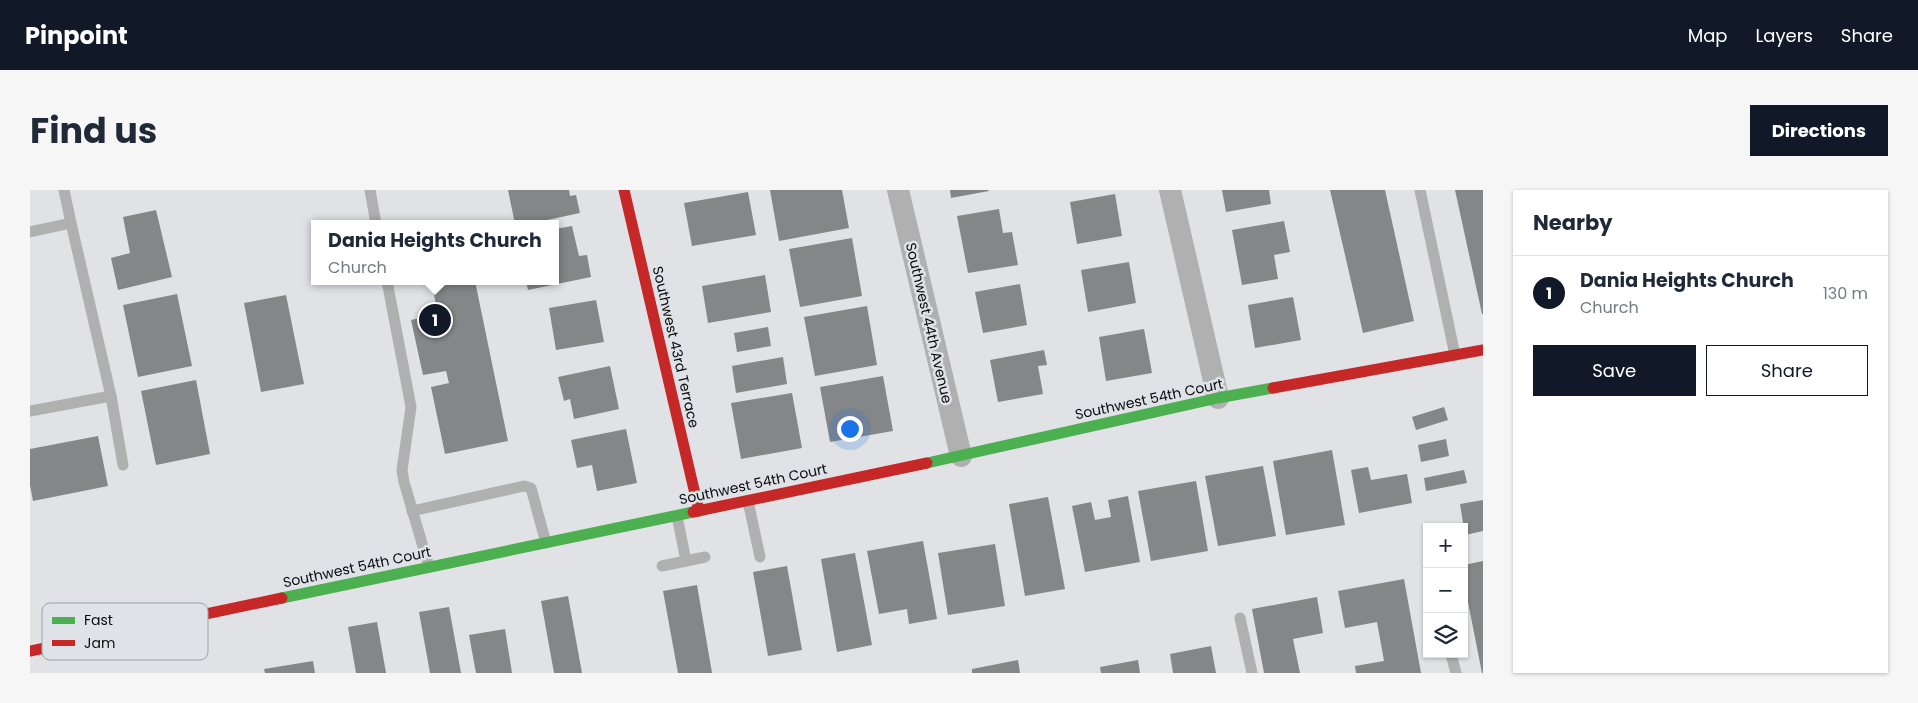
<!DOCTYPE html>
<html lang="en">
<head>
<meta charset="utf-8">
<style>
  body { margin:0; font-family:Poppins,sans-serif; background:#f6f6f7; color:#1f2937 }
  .controls { position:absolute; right:15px; bottom:15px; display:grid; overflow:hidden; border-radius:0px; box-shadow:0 1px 4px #0004 }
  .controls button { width:45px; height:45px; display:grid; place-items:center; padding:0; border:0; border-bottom:1px solid #e0e1e3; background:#fff; color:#1f2937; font:25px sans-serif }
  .you { position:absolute; left:819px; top:238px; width:18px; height:18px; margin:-12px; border:4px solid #fff; border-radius:50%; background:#1a73e8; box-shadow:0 0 0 8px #1a73e833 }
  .badge { display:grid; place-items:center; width:32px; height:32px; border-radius:50%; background:#111827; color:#fff; font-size:16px; font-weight:700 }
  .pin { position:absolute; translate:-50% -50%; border:2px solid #fff; box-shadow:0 1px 5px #0006 }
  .popup { position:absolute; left:281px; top:30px; width:248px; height:65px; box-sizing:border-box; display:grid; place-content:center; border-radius:0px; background:#fff; filter:drop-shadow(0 1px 4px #0005); font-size:16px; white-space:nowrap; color:#747a83 }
  .popup b { font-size:19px; color:#1f2937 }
  .popup::after { content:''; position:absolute; left:50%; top:100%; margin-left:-10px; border:10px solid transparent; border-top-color:#fff }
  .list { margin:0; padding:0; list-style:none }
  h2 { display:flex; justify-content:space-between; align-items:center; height:65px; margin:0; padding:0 20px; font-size:21px }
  h2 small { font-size:16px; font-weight:400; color:#747a83 }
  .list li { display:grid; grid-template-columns:32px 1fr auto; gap:15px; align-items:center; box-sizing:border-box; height:75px; padding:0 20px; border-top:1px solid #e0e1e3 }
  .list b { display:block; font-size:19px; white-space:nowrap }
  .list p { margin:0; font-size:16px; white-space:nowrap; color:#747a83 }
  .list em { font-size:16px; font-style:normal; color:#747a83 }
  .actions { display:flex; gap:10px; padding:15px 20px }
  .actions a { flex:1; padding:11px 0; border:1px solid #111827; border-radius:0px; text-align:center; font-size:18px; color:#111827 }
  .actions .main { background:#111827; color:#fff }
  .icon { flex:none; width:28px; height:28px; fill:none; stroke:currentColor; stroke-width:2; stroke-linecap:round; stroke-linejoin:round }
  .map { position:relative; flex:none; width:1453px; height:483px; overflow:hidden; border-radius:0px }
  header { display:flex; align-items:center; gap:30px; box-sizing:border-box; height:70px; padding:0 25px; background:#111827; color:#fff }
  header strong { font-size:24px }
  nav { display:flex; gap:28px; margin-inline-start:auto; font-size:18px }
  .intro { display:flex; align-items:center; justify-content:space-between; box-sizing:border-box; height:120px; padding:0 30px }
  h1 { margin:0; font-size:35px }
  .button { padding:12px 22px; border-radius:0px; background:#111827; color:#fff; font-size:18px; font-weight:700 }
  main { display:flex; gap:30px; padding:0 30px }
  aside { flex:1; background:#fff; border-radius:0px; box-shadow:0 1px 4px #0004 }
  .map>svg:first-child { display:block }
  .building { fill:#858688 }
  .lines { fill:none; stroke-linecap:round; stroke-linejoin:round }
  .lane { stroke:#b0b0b0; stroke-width:11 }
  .street { stroke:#b0b0b0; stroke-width:22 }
  .fast { stroke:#4caf50; stroke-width:11 }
  .jam { stroke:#c62828; stroke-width:11 }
  .labels { text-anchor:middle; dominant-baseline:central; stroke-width:5; stroke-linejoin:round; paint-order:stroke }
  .street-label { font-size:14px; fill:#0a0b0d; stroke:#dfe2e6 }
  .key { fill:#dfe2e6; stroke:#9fa2a5; stroke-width:1 }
  .key-label { font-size:14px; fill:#0a0b0d }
</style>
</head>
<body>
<header>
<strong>Pinpoint</strong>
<nav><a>Map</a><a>Layers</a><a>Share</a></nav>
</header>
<div class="intro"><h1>Find us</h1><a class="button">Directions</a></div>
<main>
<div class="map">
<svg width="1453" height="483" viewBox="0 0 1453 483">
  <rect width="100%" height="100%" fill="#e0e2e5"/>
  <g class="building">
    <polygon points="478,0 539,0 540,6 546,5 550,23 498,34 485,34"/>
    <polygon points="740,0 812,0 819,38 749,51"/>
    <polygon points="920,0 958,0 959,1 921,8"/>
    <polygon points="1192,0 1239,0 1241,14 1196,22"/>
    <polygon points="1300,0 1355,0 1384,131 1333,143"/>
    <polygon points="1425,0 1453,0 1453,124 1452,124"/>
    <polygon points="718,2 726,45 662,56 654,13"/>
    <polygon points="1085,4 1092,46 1047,54 1040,12"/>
    <polygon points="969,19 973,43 982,42 988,75 938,83 927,26"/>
    <polygon points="126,20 142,87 88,100 81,68 100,63 93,27"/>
    <polygon points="1254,31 1260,62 1244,65 1248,89 1212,95 1202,40"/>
    <polygon points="542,36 549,66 557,65 561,87 498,100 496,91 525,91 525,39"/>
    <polygon points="822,48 832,106 770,117 759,59"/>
    <polygon points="1099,72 1106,113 1058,122 1051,80"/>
    <polygon points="735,85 741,122 678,133 672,96"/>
    <polygon points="401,91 445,91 478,251 415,264 401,197 419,193 416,181 393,185 381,130 408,124"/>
    <polygon points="990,94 997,135 953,143 945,102"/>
    <polygon points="147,104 162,176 108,187 93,115"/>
    <polygon points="256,105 274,194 231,202 214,113"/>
    <polygon points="1263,107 1271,150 1225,158 1218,115"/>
    <polygon points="566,110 574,152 526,160 519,118"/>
    <polygon points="837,116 847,175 785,186 774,127"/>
    <polygon points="738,137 741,156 707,162 704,143"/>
    <polygon points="1114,139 1122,183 1076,191 1069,147"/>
    <polygon points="1014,160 1017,175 1008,176 1013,204 968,212 960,170"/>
    <polygon points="753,167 757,194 706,203 702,176"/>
    <polygon points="580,176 589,219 544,229 540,209 534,211 528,187"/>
    <polygon points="853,186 863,241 800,252 790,197"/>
    <polygon points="166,190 180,264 126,275 111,201"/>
    <polygon points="762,203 772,258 711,269 701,213"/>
    <polygon points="1414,217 1418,230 1386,240 1382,227"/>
    <polygon points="596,239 607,293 567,301 562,275 547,278 541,250"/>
    <polygon points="68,246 78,296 3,311 0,295 0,259"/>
    <polygon points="1416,249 1419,266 1391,272 1388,255"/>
    <polygon points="1302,260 1315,335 1256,345 1243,271"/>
    <polygon points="1233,276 1246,346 1188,356 1175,286"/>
    <polygon points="1338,277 1341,290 1377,284 1382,313 1329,323 1321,280"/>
    <polygon points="1434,280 1437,293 1396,301 1394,288"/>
    <polygon points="1166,291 1178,361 1121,371 1108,301"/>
    <polygon points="1098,306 1110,372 1055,382 1042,316 1061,312 1065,330 1081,327 1078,310"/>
    <polygon points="1018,307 1035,399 995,406 979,314"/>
    <polygon points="1453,310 1453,341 1435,345 1430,314"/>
    <polygon points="893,351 907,429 879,434 877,419 849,424 837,361"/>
    <polygon points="965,354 975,416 918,425 908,363"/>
    <polygon points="825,363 842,455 807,462 791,369"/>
    <polygon points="1453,371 1453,483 1452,483 1434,392 1434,375"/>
    <polygon points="757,376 772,460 738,466 723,382"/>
    <polygon points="1374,389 1391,483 1326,483 1325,476 1354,471 1347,432 1315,438 1308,401"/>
    <polygon points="667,395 682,483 648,483 633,401"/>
    <polygon points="538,406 552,483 524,483 511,411"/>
    <polygon points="1287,407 1293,443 1263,449 1270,483 1234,483 1222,419"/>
    <polygon points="419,417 431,483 400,483 389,422"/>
    <polygon points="347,432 356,483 326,483 318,437"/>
    <polygon points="475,439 482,483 446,483 439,445"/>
    <polygon points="1181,456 1186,483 1143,483 1140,464"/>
    <polygon points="988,470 990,483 942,483 942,479"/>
    <polygon points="1108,470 1110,483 1071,483 1070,477"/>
    <polygon points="283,471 285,483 235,483 234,479"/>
  </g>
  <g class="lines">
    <g class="lane">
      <polyline points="34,0 41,33"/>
      <polyline points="340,0 346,34"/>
      <polyline points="1390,0 1425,165"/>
      <polyline points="0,42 41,33 81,206 93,275"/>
      <polyline points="357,91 381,217 372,280 374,292 399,377"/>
      <polyline points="0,221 81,206"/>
      <polyline points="718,311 730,367"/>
      <polyline points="382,321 494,296 501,298 516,353"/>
      <polyline points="656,371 675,367"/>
      <polyline points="632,376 656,371 647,326"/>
      <polyline points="1210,428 1222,483"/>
      <polyline points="1421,464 1426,483"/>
    </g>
    <g class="street">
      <polyline points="868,0 931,266"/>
      <polyline points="1140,0 1188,208"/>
    </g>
    <g class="fast">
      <polyline points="897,273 1188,208 1243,198"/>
      <polyline points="252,408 663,322"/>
    </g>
    <g class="jam">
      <polyline points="594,0 669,321"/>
      <polyline points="1243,198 1453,160"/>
      <polyline points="663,322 897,273"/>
      <polyline points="0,461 252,408"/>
    </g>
  </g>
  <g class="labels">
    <g class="street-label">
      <text transform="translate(899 133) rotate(77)">Southwest 44th Avenue</text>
      <text transform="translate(646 157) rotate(77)">Southwest 43rd Terrace</text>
      <text transform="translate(1119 209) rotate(-12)">Southwest 54th Court</text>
      <text transform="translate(723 294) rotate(-12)">Southwest 54th Court</text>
      <text transform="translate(327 377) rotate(-12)">Southwest 54th Court</text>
    </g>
  </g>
  <rect x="12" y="413" width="166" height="57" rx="8" class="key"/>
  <rect x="22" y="427" width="23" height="7" fill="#4caf50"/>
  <rect x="22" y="450" width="23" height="6" fill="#c62828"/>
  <g class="key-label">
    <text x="54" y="435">Fast</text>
    <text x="54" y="458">Jam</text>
  </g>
</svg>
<div class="controls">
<button>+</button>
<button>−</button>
<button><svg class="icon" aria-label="layers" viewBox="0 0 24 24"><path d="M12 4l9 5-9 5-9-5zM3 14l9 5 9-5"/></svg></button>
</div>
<div class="you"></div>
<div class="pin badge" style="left:405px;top:130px">1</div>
<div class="popup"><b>Dania Heights Church</b>Church</div>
</div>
<aside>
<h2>Nearby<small></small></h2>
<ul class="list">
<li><span class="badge">1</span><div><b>Dania Heights Church</b><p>Church</p></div><em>130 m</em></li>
</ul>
<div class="actions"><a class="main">Save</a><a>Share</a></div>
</aside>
</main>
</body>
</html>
